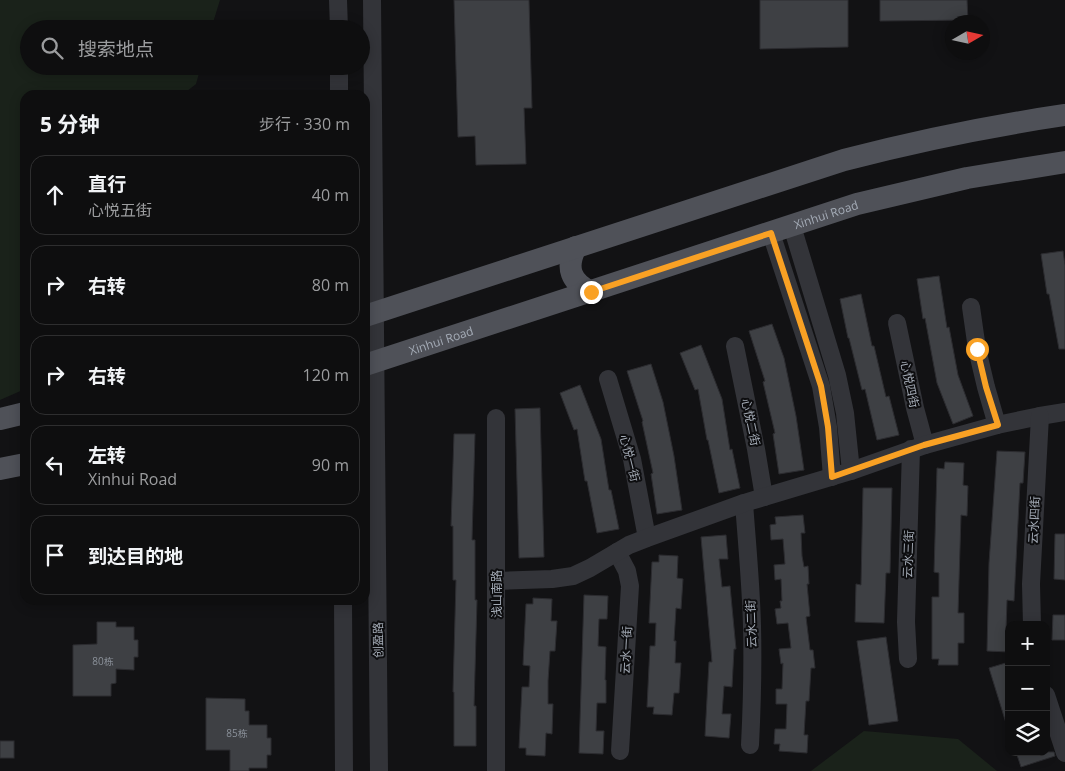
<!DOCTYPE html>
<html lang="zh">
<head>
<meta charset="utf-8">
<style>
  body { margin:0; font-family:"Open Sans","Noto Sans SC",sans-serif; background:#171718; color:#f1f3f6 }
  .controls { position:absolute; right:15px; bottom:15px; display:grid; overflow:hidden; border-radius:10px; box-shadow:0 2px 12px #0003 }
  .controls button { width:45px; height:45px; display:grid; place-items:center; padding:0; border:0; border-bottom:1px solid #2e2e2f; background:#0e0e0f; color:#f1f3f6; font:25px sans-serif }
  .compass { position:absolute; left:945px; top:15px; width:45px; height:45px; border-radius:50%; background:#0e0e0f; box-shadow:0 2px 12px #0003; rotate:81deg }
  .stop { position:absolute; width:15px; height:15px; margin:-11px; border:4px solid #f9a124; border-radius:50%; background:#fff }
  .stop.end { background:#f9a124; border-color:#fff; box-shadow:0 1px 5px #0008 }
  .list { margin:0; padding:0; list-style:none }
  h2 { display:flex; justify-content:space-between; align-items:center; height:65px; margin:0; padding:0 20px; font-size:21px }
  h2 small { font-size:16px; font-weight:400; color:#9b9c9e }
  .list li { display:grid; grid-template-columns:32px 1fr auto; gap:15px; align-items:center; box-sizing:border-box; height:80px; margin:0 10px 10px; padding:0 10px; border:1px solid #2e2e2f; border-radius:15px }
  .list b { display:block; font-size:19px; white-space:nowrap }
  .list p { margin:0; font-size:16px; white-space:nowrap; color:#9b9c9e }
  .list em { font-size:16px; font-style:normal; color:#9b9c9e }
  .icon { flex:none; width:28px; height:28px; fill:none; stroke:currentColor; stroke-width:2; stroke-linecap:round; stroke-linejoin:round }
  .map { position:relative; flex:none; width:1065px; height:771px; overflow:hidden }
  .search { position:absolute; background:#0e0e0f; box-shadow:0 2px 12px #0003; left:20px; top:20px; width:350px; height:55px; display:flex; align-items:center; gap:12px; box-sizing:border-box; padding:0 18px; border-radius:28px; color:#9b9c9e; font-size:19px }
  .panel { position:absolute; background:#0e0e0f; box-shadow:0 2px 12px #0003; left:20px; top:90px; width:350px; height:515px; border-radius:15px }
  .map>svg:first-child { display:block }
  .green { fill:#1a221a }
  .building { fill:#3e4044; stroke:#2c2c30 }
  .lines { fill:none; stroke-linecap:round; stroke-linejoin:round }
  .minor { stroke:#333439; stroke-width:18 }
  .major { stroke:#4f5158; stroke-width:22 }
  .route { stroke:#f9a124; stroke-width:6 }
  .labels { text-anchor:middle; dominant-baseline:central; stroke-width:4; stroke-linejoin:round; paint-order:stroke }
  .number-label { font-size:10px; fill:#8a9099 }
  .street-label { font-size:12px; fill:#a3aab5; stroke:#0d0d0f }
</style>
</head>
<body>
<div class="map">
<svg width="1065" height="771" viewBox="0 0 1065 771">
  <rect width="100%" height="100%" fill="#121214"/>
  <g class="green">
    <polygon points="0,0 220,0 211,29 29,29 29,66 201,66 196,84 182,95 25,95 25,389 0,400"/>
    <polygon points="864,731 958,739 997,771 811,771"/>
  </g>
  <g class="building">
    <polygon points="454,0 529,0 532,108 524,108 526,164 476,165 475,136 458,137"/>
    <polygon points="760,0 848,0 848,47 760,49"/>
    <polygon points="880,0 967,0 968,20 880,21"/>
    <polygon points="1063,251 1065,265 1065,349 1059,349 1049,294 1047,294 1041,254"/>
    <polygon points="939,276 947,328 949,327 958,375 973,416 953,424 937,383 925,318 923,319 917,279"/>
    <polygon points="861,294 872,346 874,346 886,397 889,396 899,435 877,440 865,389 862,390 849,338 848,338 840,299"/>
    <polygon points="772,324 784,358 796,416 804,470 779,474 773,434 775,433 763,382 765,381 749,331"/>
    <polygon points="701,345 722,399 730,450 732,449 740,488 719,493 708,440 707,440 698,389 695,390 680,353"/>
    <polygon points="651,364 663,402 674,456 682,510 657,514 651,474 653,473 642,422 643,421 627,371"/>
    <polygon points="580,385 601,439 609,490 611,490 619,529 597,533 587,481 585,481 577,429 574,430 560,393"/>
    <polygon points="540,408 544,557 519,558 515,409"/>
    <polygon points="454,434 475,434 472,540 475,540 475,600 477,600 474,706 476,706 476,746 454,746 454,692 453,692 456,580 453,580 453,526 451,526"/>
    <polygon points="997,451 1025,452 1023,483 1020,483 1014,601 1007,600 1006,629 1009,629 1009,652 987,651 989,563"/>
    <polygon points="945,462 964,463 963,485 968,486 967,516 961,515 958,613 964,613 964,643 958,643 958,665 938,665 939,659 932,659 932,597 939,597 939,573 934,572 937,468 944,469"/>
    <polygon points="863,488 892,488 890,573 886,573 884,623 855,622 856,584 861,585"/>
    <polygon points="803,515 805,533 801,533 802,556 804,567 808,566 809,584 807,584 810,616 806,617 810,650 813,650 815,668 811,668 809,701 806,701 804,735 808,735 807,753 779,751 780,744 774,744 775,729 786,729 787,704 776,704 776,689 782,689 783,663 781,664 779,649 791,648 788,623 777,624 775,609 781,608 780,601 782,601 781,579 775,580 774,565 785,564 783,539 771,540 770,525 776,524 775,517"/>
    <polygon points="1055,534 1065,534 1065,580 1054,579"/>
    <polygon points="726,535 728,559 719,559 722,587 730,586 736,649 734,649 732,687 724,686 722,714 731,714 729,738 705,736 709,662 712,662 701,537"/>
    <polygon points="659,555 678,556 677,578 683,579 681,609 676,608 674,641 676,641 675,663 681,663 679,693 674,693 672,715 653,714 654,707 647,707 650,646 655,646 656,623 649,623 652,562 659,562"/>
    <polygon points="584,595 608,596 607,619 599,619 598,646 606,647 605,680 606,680 606,703 597,703 596,731 604,731 603,754 579,753"/>
    <polygon points="533,598 552,599 551,621 557,621 555,651 550,651 548,681 548,704 553,704 552,734 546,733 545,756 526,755 526,748 519,748 522,687 529,687 530,666 523,665 526,604 533,604"/>
    <polygon points="1053,615 1065,615 1065,640 1052,640"/>
    <polygon points="97,622 116,622 116,627 134,627 134,640 138,640 138,657 134,657 134,670 116,669 116,683 111,684 111,696 73,696 73,645 97,644"/>
    <polygon points="886,637 898,721 869,725 857,641"/>
    <polygon points="1009,662 1009,722 1006,723 989,668"/>
    <polygon points="206,698 245,699 245,711 249,711 249,725 267,725 267,738 271,738 271,755 267,755 267,768 249,768 249,771 230,771 230,750 206,750"/>
    <rect x="0" y="741" width="14" height="17"/>
    <polygon points="1016,752 1054,752 1055,756 1021,767"/>
  </g>
  <g class="lines">
    <g class="minor">
      <polyline points="338,0 339,29"/>
      <polyline points="372,0 379,771"/>
      <polyline points="339,66 339,95"/>
      <polyline points="792,226 837,375 845,413 851,471"/>
      <polyline points="771,233 821,386 828,427 832,477"/>
      <polyline points="971,307 977,349 986,387 997,425"/>
      <polyline points="897,323 915,408 925,445"/>
      <polyline points="735,346 756,449 764,497"/>
      <polyline points="608,379 632,459 647,538"/>
      <polyline points="496,418 496,771"/>
      <path d="M744 503C747 544 751 585 752 626 753 666 752 705 750 745"/>
      <polyline points="617,552 627,571 630,586 620,751"/>
      <polyline points="496,581 552,579 573,576 590,568 629,545 647,538 744,503 851,471 925,445 997,425 1040,416 1065,412"/>
      <polyline points="343,600 344,771"/>
      <polyline points="1032,625 1031,584 1040,416"/>
      <polyline points="908,659 906,622 911,449"/>
      <polyline points="1046,695 1065,753"/>
    </g>
    <g class="major">
      <path d="M576 247C565 268 571 282 591 292"/>
      <path d="M365 316 844 160C917 141 990 126 1065 115"/>
      <path id="s1" d="M365 365 857 204 967 178 1065 162"/>
      <polyline points="0,419 25,413"/>
      <polyline points="0,469 25,464"/>
    </g>
  </g>
  <g class="lines">
    <polyline class="route" points="591,292 771,233 821,386 828,427 832,477 924,445 998,425 986,387 977,349"/>
  </g>
  <g class="labels">
    <g class="number-label">
      <text x="103" y="661">80栋</text>
      <text x="237" y="733">85栋</text>
    </g>
    <g class="street-label">
      <text stroke="none"><textPath href="#s1" startOffset="485">Xinhui Road</textPath></text>
      <text stroke="none"><textPath href="#s1" startOffset="80">Xinhui Road</textPath></text>
      <text transform="translate(910 384) rotate(78)">心悦四街</text>
      <text transform="translate(751 422) rotate(78)">心悦二街</text>
      <text transform="translate(630 458) rotate(76)">心悦一街</text>
      <text transform="translate(1034 520) rotate(-87)">云水四街</text>
      <text transform="translate(908 554) rotate(-88)">云水三街</text>
      <text transform="translate(496 594) rotate(-90)">浅山南路</text>
      <text transform="translate(751 624) rotate(-92)">云水二街</text>
      <text transform="translate(378 640) rotate(-91)">创盈路</text>
      <text transform="translate(626 650) rotate(-87)">云水一街</text>
    </g>
  </g>
</svg>
<div class="controls">
<button>+</button>
<button>−</button>
<button><svg class="icon" aria-label="layers" viewBox="0 0 24 24"><path d="M12 4l9 5-9 5-9-5zM3 14l9 5 9-5"/></svg></button>
</div>
<svg class="compass" viewBox="-18 -18 36 36"><path d="M0-13l5 13h-10z" fill="#e53935"/><path d="M0 13l5-13h-10z" fill="#9b9c9e"/></svg>
<div class="stop" style="left:977px;top:349px"></div>
<div class="stop end" style="left:591px;top:292px"></div>
<div class="search"><svg class="icon" aria-label="search" viewBox="0 0 24 24"><circle cx="10" cy="10" r="6"/><path d="M15 15l6 6"/></svg>搜索地点</div>
<section class="panel">
<h2>5 分钟<small>步行 · 330 m</small></h2>
<ul class="list">
<li><svg class="icon" aria-label="ahead" viewBox="0 0 24 24"><path d="M12 20V5M6 11l6-6 6 6"/></svg><div><b>直行</b><p>心悦五街</p></div><em>40 m</em></li>
<li><svg class="icon" aria-label="right" viewBox="0 0 24 24"><path d="M7 20v-9h11M14 6l5 5-5 5"/></svg><div><b>右转</b></div><em>80 m</em></li>
<li><svg class="icon" aria-label="right" viewBox="0 0 24 24"><path d="M7 20v-9h11M14 6l5 5-5 5"/></svg><div><b>右转</b></div><em>120 m</em></li>
<li><svg class="icon" aria-label="left" viewBox="0 0 24 24"><path d="M17 20v-9H6M10 6l-5 5 5 5"/></svg><div><b>左转</b><p>Xinhui Road</p></div><em>90 m</em></li>
<li><svg class="icon" aria-label="arrive" viewBox="0 0 24 24"><path d="M6 21V4h12l-3 4 3 4H6"/></svg><div><b>到达目的地</b></div></li>
</ul>
</section>
</div>
</body>
</html>
